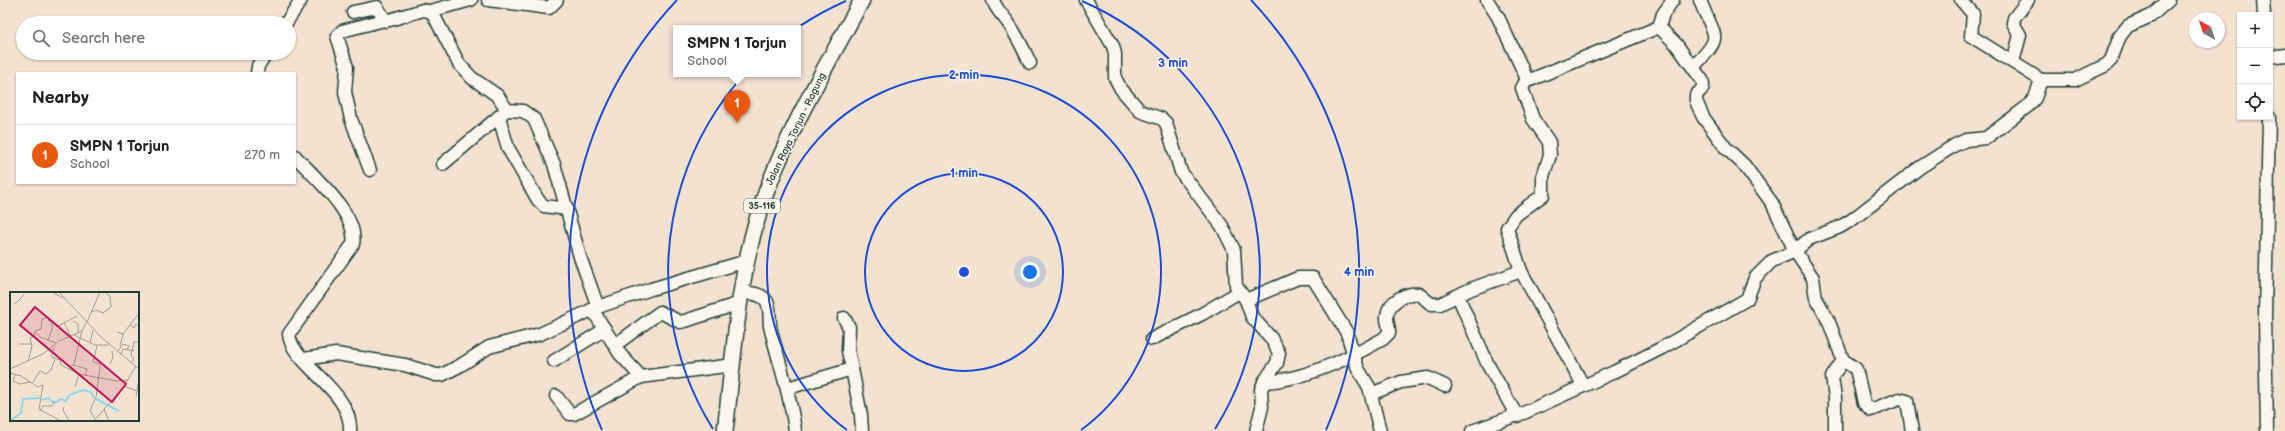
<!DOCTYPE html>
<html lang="en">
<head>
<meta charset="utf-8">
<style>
  body { margin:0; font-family:"Balsamiq Sans",sans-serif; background:#f2f2f2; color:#222 }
  .controls { position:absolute; right:12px; top:12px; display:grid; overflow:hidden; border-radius:0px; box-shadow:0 1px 3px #0004 }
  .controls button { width:36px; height:36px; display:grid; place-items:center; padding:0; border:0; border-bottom:1px solid #e0e0e0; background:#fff; color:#222; font:20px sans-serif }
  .compass { position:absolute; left:2189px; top:12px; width:36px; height:36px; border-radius:50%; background:#fff; box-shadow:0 1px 3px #0004; rotate:320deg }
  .you { position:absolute; left:1030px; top:272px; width:14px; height:14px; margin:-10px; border:3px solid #fff; border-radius:50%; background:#1a73e8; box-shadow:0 0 0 6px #1a73e833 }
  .badge { display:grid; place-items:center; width:26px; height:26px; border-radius:50%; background:#ea580c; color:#fff; font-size:13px; font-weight:700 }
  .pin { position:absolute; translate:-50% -33px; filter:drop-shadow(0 1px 2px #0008) }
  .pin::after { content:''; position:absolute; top:21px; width:14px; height:12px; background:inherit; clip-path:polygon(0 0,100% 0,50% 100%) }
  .popup { position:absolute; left:673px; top:25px; width:128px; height:52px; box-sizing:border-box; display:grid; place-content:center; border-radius:0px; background:#fff; filter:drop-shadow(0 1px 3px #0005); font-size:13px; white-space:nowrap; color:#767676 }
  .popup b { font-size:15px; color:#222 }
  .popup::after { content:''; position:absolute; left:50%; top:100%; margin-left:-8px; border:8px solid transparent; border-top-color:#fff }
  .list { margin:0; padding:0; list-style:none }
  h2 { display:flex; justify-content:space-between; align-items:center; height:52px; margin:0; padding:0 16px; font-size:17px }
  h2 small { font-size:13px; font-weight:400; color:#767676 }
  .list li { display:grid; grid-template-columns:26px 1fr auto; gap:12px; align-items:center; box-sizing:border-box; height:60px; padding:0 16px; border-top:1px solid #e0e0e0 }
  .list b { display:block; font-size:15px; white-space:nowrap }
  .list p { margin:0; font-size:13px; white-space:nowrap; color:#767676 }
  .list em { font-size:13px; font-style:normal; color:#767676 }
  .icon { flex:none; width:22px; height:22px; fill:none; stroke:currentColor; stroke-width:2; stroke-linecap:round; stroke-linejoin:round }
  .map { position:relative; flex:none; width:2285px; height:431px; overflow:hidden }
  .search { position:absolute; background:#fff; box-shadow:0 1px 3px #0004; left:16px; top:16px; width:280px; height:44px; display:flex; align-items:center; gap:10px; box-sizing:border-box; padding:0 14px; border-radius:22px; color:#767676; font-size:15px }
  .panel { position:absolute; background:#fff; box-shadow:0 1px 3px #0004; left:16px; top:72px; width:280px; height:112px; border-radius:0px }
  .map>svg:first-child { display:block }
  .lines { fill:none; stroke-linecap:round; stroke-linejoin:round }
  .minor-casing { stroke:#1f3d34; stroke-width:15 }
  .major-casing { stroke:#1f3d34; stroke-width:18 }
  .minor { stroke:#fbf7ec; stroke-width:12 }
  .major { stroke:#fbf7ec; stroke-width:15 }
  .ring { fill:none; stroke:#1d4ed8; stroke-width:2 }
  .labels { text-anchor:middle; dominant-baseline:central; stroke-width:3; stroke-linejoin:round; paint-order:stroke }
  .shield { fill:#fbf7ec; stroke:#61756b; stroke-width:1 }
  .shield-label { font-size:9px; font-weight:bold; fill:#1f3d34 }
  .street-label { font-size:10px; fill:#1f3d34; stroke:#fbf7ec }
  .inset-river { fill:none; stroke:#8cd9eb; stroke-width:2 }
  .inset-road { fill:none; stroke:#9fa092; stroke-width:1 }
  .view { fill:#c2185b; fill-opacity:0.15; stroke:#c2185b; stroke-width:2 }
  .inset-edge { fill:none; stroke:#1f3d34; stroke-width:2 }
  .centre { fill:#1d4ed8; stroke:#fbf7ec; stroke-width:2 }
  .ring-label { font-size:12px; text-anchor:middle; font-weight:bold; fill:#1d4ed8; stroke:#fbf7ec; stroke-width:3; stroke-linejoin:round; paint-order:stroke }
</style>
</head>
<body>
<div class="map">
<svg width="2285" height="431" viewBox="0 0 2285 431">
  <rect width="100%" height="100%" fill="#f4e2d1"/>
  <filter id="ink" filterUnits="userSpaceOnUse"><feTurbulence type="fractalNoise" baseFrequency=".025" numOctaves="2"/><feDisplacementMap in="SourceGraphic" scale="8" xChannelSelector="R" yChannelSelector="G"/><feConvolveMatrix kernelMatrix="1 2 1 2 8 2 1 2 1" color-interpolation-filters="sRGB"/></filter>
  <g filter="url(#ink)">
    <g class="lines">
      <defs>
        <g id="minor">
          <polyline points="488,0 549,8 557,0"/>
          <path d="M993 0C996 10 1003 15 1009 24 1017 36 1024 50 1030 63"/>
          <polyline points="1086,0 1113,46 1115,54 1115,78 1121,89 1140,111 1162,119 1166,123 1181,172 1222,226 1234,250 1236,286 1246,300 1252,317 1271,338 1279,353 1277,363 1264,382 1261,390 1262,407 1256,431"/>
          <path d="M1487 0 1498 17 1527 79 1530 80 1659 27 1676 44 1702 80C1705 89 1701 90 1696 95V101L1703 117 1726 148 1744 165 1772 203 1795 251 1813 278 1816 298 1829 322 1843 360 1856 369 1864 403 1871 410 1899 399 1907 401 1912 431"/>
          <polyline points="1961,0 1973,14 1971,36 2041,80"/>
          <polyline points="2263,0 2264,15"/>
          <polyline points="430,11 471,0"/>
          <polyline points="353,12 377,7 386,21 423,10 432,12 459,64 472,78 498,96 507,110 523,111 534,119 554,164 580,257 598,307"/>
          <polyline points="286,23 301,0"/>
          <polyline points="1659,27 1663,14 1673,0"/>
          <polyline points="2270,57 2285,55"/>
          <polyline points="2013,62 2020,35 2013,23 2014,18 2028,0"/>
          <path d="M1693 67C1726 34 1714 39 1700 0"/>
          <polyline points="257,73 258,66 266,53"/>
          <polyline points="499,117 508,148 538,200 544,206 567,209"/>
          <path d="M295 156C314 177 359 215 353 244L289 334C291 364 353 391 350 431"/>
          <polyline points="443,164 503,113"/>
          <polyline points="370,170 351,119 345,92 347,67 337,36 342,31 384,20"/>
          <polyline points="1521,271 1507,228 1516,215 1543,195 1543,176 1550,155 1549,142 1533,119 1522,88 1527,79"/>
          <path d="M741 292C749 293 759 293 765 299 771 305 769 318 770 326 778 361 791 395 795 431"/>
          <polyline points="1458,296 1488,365 1517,416"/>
          <polyline points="1246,300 1298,278 1313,278 1347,333 1358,369 1369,387 1380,431"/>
          <polyline points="592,309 620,354 641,377 733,365"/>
          <polyline points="1152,339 1202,314 1239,292"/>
          <polyline points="615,345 660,312 680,322 685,321 740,303"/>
          <polyline points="304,359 336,354 405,365 436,375 442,375 461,365 489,347 540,334 598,307 651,289 747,261"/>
          <polyline points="554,361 605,329"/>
          <polyline points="852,369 861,415 862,431"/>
          <path d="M1264 382C1304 380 1348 359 1383 339L1389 333C1390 327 1386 321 1387 315 1389 301 1407 292 1419 294L1431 304H1440L1471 289 1521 271 1583 385"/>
          <polyline points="788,388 852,369 848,351 849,327 844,318"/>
          <polyline points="1371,394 1401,382 1428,378 1445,386"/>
          <polyline points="556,396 570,414 574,414 641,377"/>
          <polyline points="1472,431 1526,412 1614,372 1662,348 1747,299 1755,278 1772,261 1795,251 1809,239 1840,227 1853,219 1919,168 1955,145 1966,140 1986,138 2028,106 2035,98 2041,80 2075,80 2106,65 2111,60 2120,36 2128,26 2151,16 2169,0"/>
          <polyline points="1835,431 1835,398 1832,377 1843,360"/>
          <polyline points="2267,431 2265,316 2269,117"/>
        </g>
        <path id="major" d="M725 431C734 358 737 283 759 213 783 138 825 69 862 0"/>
      </defs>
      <use href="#minor" class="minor-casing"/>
      <use href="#major" class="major-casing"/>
      <use href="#minor" class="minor"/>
      <use href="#major" class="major"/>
    </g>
  </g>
  <g class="ring">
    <circle cx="964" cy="272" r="99"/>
    <path d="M847 430A197 197 0 1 1 1081 430"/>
    <path d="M713 429A296 296 0 0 1 846 1M1082 1A296 296 0 0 1 1215 429"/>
    <path d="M602 430A395 395 0 0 1 677 0M1251 0A395 395 0 0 1 1326 430"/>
  </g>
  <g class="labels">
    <rect class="shield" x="744" y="199" width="36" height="14" rx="3"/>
    <g class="shield-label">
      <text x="762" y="206">35-116</text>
    </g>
    <g class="street-label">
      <text transform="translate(796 129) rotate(-64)">Jalan Raya Torjun - Ragung</text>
    </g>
  </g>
  <g transform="translate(10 292)">
    <rect width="129" height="129" fill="#f4e2d1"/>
    <path class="inset-river" d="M86 107 109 119M32 108 38 106 45 111 51 107 56 109 59 103 73 98 81 100 84 106M0 129 11 121 13 107 30 106"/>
    <path class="inset-road" d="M42 0 53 6M49 0 91 45 129 77M5 12 14 3M82 20 86 18 93 21 101 15 100 4 95 0M63 29 68 32V41M42 30 48 34 67 24M77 30 90 0M54 31 61 44M120 33 124 36 126 32 129 34M25 40 30 45 46 51M107 40 113 42 129 21M64 43 85 53H99M38 48 42 38V30L38 28M80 51 83 38M9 52H22M45 54 41 65 50 68 51 73 69 82 107 89 118 88M110 54 113 42M108 59 113 52 119 54 117 58M111 63 113 57 124 59M18 69 22 54 20 46 24 44 25 39 31 37 32 27 39 25M121 71 124 67 121 63 124 50H129M100 72 103 65 102 59M63 73 77 77 75 84M59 76 64 72 72 39M0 77 33 62 49 49 72 39 76 31M0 81 11 84 28 95 33 93 29 117 51 129M5 83 3 89 10 92 20 90M23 90 30 79 36 82 41 78 45 67M114 94 127 99M65 95 69 82M126 104 128 92M54 115 53 118 59 129M94 117 99 129M30 119 33 114H42L44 109M85 127 80 118 86 105 90 76V72L83 70 87 54M84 129 114 94 126 74"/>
    <path class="view" d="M25 15 116 92 102 110 10 33Z"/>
    <rect width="129" height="129" class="inset-edge"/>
  </g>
  <circle cx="964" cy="272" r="6" class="centre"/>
  <g class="ring-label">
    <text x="1173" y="67">3 min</text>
    <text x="964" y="79">2 min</text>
    <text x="964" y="177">1 min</text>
    <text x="1359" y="276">4 min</text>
  </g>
</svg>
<div class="controls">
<button>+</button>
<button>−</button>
<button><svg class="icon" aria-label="locate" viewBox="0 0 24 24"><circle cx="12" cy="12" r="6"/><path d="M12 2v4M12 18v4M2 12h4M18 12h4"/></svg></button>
</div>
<svg class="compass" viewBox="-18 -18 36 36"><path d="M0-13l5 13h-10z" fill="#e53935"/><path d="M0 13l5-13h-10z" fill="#767676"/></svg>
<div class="you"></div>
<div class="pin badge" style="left:737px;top:123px">1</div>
<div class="popup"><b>SMPN 1 Torjun</b>School</div>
<div class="search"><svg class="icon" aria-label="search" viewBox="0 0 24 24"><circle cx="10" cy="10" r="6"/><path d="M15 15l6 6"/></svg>Search here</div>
<section class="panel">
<h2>Nearby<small></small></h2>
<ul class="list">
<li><span class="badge">1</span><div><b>SMPN 1 Torjun</b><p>School</p></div><em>270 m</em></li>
</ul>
</section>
</div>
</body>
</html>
